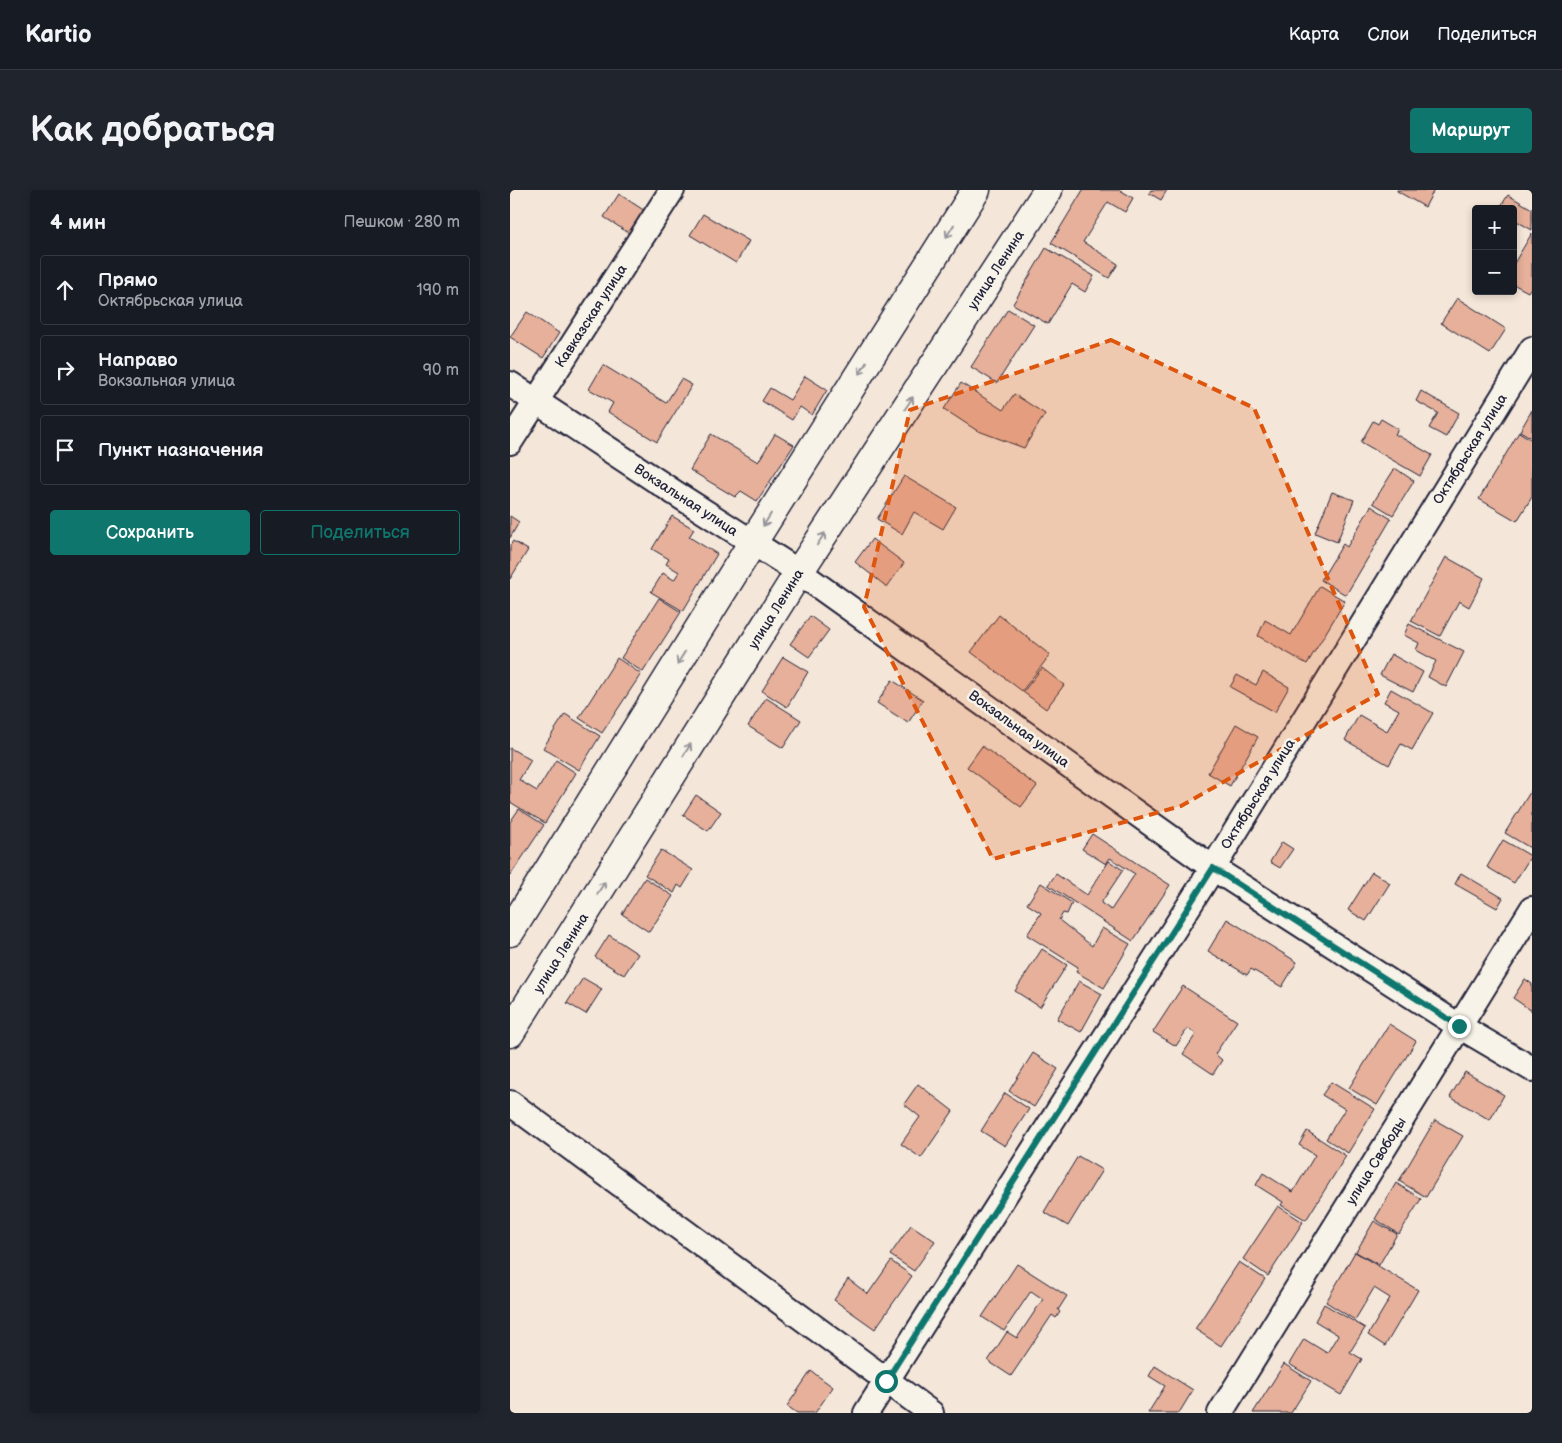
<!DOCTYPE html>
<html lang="ru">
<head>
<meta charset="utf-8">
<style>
  body { margin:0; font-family:"Balsamiq Sans",sans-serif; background:#20242c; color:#f1f3f6 }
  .controls { position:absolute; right:15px; top:15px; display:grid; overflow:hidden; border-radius:5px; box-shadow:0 2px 8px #0003 }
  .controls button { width:45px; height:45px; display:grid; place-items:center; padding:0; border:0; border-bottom:1px solid #363941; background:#171b24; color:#f1f3f6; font:25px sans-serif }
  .stop { position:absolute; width:15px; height:15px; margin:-11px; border:4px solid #0f766e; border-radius:50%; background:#fff }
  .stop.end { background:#0f766e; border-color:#fff; box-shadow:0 1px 5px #0008 }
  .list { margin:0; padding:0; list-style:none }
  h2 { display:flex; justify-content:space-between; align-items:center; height:65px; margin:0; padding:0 20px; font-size:21px }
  h2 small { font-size:16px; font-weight:400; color:#9ea1a6 }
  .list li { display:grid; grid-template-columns:32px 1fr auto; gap:15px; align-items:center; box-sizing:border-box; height:70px; margin:0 10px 10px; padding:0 10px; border:1px solid #363941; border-radius:5px }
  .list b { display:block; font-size:19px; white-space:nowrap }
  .list p { margin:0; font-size:16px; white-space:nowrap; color:#9ea1a6 }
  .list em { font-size:16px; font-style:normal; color:#9ea1a6 }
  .actions { display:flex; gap:10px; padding:15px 20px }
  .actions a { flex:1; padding:11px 0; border:1px solid #0f766e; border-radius:5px; text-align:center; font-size:18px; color:#0f766e }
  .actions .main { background:#0f766e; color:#fff }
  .icon { flex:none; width:28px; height:28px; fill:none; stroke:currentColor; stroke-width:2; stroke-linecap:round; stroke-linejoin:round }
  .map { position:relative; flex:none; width:1022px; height:1223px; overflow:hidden; border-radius:5px }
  header { display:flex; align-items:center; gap:30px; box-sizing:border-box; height:70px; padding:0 25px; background:#171b24; border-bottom:1px solid #363941 }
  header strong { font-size:24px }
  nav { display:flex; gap:28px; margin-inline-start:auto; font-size:18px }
  .intro { display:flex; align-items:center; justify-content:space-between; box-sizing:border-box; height:120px; padding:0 30px }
  h1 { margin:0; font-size:35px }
  .button { padding:12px 22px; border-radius:5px; background:#0f766e; color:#fff; font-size:18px; font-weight:700 }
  main { display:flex; gap:30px; padding:0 30px }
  aside { flex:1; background:#171b24; border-radius:5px; box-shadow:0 2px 8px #0003 }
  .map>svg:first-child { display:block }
  .building { fill:#e6b09a; stroke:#22223b }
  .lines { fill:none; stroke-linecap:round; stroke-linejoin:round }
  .street-casing { stroke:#22223b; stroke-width:28 }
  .secondary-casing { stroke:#22223b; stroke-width:31 }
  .street { stroke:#f7f3e8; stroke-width:24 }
  .secondary { stroke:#f7f3e8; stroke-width:28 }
  .oneway { stroke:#97959a }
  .route { stroke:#0f766e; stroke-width:6 }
  .marked { fill:#de560e; fill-opacity:0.2; stroke:#de560e; stroke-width:4; stroke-dasharray:10 6; stroke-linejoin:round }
  .labels { text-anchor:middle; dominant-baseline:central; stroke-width:5; stroke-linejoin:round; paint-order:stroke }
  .street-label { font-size:14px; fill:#22223b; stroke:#f7f3e8 }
</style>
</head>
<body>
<header>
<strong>Kartio</strong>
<nav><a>Карта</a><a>Слои</a><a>Поделиться</a></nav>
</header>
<div class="intro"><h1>Как добраться</h1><a class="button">Маршрут</a></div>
<main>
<aside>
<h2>4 мин<small>Пешком · 280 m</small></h2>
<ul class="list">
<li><svg class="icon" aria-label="ahead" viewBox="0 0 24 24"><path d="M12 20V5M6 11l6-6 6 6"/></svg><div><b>Прямо</b><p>Октябрьская улица</p></div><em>190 m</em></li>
<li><svg class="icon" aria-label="right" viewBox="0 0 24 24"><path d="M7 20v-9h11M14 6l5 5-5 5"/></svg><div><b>Направо</b><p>Вокзальная улица</p></div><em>90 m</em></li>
<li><svg class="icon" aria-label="arrive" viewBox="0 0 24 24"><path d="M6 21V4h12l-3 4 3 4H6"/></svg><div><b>Пункт назначения</b></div></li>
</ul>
<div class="actions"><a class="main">Сохранить</a><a>Поделиться</a></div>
</aside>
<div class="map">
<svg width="1022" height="1223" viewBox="0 0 1022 1223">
  <rect width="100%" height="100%" fill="#f4e6d8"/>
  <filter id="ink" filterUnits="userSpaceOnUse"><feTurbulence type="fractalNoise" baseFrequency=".02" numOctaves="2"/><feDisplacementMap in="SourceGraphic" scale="10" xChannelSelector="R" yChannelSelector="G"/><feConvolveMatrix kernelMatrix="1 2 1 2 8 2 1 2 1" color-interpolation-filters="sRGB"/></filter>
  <g filter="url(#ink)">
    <g class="building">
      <polygon points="573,0 610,0 623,8 615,22 598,12 573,52 608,74 599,88 541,53"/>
      <polygon points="641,0 657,0 651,10 639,3"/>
      <polygon points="887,0 924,0 915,17 887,1"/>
      <polygon points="109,4 135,21 120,44 94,27"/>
      <polygon points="998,5 1022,19 1022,40 1003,29 1003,19 989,19"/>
      <polygon points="193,24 239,51 226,73 180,45"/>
      <polygon points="1022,43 1022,96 1018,102 1003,94 1003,75"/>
      <polygon points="536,58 584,86 575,102 562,94 538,134 503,114"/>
      <polygon points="947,108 996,139 980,164 931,133"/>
      <polygon points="498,119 524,135 487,193 461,177"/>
      <polygon points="17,122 49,143 33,168 0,147"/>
      <polygon points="93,175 156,213 171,189 182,195 147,252 98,222 103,213 79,199"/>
      <polygon points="295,186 317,200 302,225 290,217 282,230 252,211 260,198 280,210"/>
      <polygon points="451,193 493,220 504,204 535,224 514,258 466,240 434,219"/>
      <polygon points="911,201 949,223 936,247 919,238 928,223 906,211"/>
      <polygon points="1022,220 1022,248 1010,241"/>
      <polygon points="871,229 888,239 885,244 922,265 910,286 851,252 863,231 868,234"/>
      <polygon points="1009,242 1022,250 1022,307 1007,331 969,309"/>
      <polygon points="201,244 248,272 265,244 284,255 247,311 231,301 225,307 180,280"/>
      <polygon points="885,278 904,291 883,325 863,313"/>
      <polygon points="394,286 446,317 433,339 404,322 392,344 367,329"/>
      <polygon points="822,302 844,310 827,352 805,343"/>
      <polygon points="861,316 881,329 836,405 811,390 833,354 837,357"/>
      <polygon points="0,326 9,332 0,348"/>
      <polygon points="162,326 184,339 179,347 207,364 173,421 141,402 153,383 164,390 169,382 156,374 159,369 142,359"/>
      <polygon points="362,349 394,373 377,397 345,372"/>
      <polygon points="3,351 18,360 0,389 0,356"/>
      <polygon points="936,367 974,388 959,417 949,411 930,446 901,431"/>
      <polygon points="810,396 835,411 797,474 748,446 755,430 781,445"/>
      <polygon points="149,408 171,422 133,482 111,468"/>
      <polygon points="489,425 540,465 512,501 461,462"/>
      <polygon points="300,426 319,440 299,467 280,454"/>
      <polygon points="899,434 954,462 936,497 918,487 926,471 906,460 909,453 894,445"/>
      <polygon points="881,464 913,482 903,502 870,485"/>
      <polygon points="273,467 298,482 277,517 252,501"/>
      <polygon points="107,468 131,484 92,543 69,528"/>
      <polygon points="532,478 554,495 536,519 513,502"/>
      <polygon points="753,482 779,497 765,522 720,497 727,485 746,495"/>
      <polygon points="382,490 413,510 398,533 367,513"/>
      <polygon points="881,499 923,523 902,560 891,554 879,575 835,550 849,525 877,541 889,520 874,512"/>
      <polygon points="256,508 291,530 273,558 238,536"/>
      <polygon points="55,524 90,546 69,580 33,558"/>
      <polygon points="726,534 748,547 720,596 698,583"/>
      <polygon points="472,556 527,596 511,617 457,577"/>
      <polygon points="0,558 21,570 9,590 27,601 46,570 66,583 35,633 0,612"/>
      <polygon points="1022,599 1022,659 995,643"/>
      <polygon points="186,605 211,622 198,641 173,625"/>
      <polygon points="9,619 34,635 0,686 0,632"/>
      <polygon points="582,644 660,695 623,751 538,695 546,684 577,705 599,671 613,680 591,713 601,720 625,684 600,668 596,674 572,659"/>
      <polygon points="993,650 1021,666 1004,693 977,677"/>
      <polygon points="772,652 783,659 770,678 760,672"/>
      <polygon points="151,660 183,680 172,698 168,695 164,703 135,685"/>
      <polygon points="862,682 880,693 856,731 838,720"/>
      <polygon points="951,683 993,708 987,718 945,694"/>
      <polygon points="135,688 163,706 139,742 112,724"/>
      <polygon points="531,693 562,713 557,724 553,723 549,730 582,756 592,738 620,754 594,798 566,782 568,777 517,745 531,723 517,714"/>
      <polygon points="717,729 787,772 772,797 741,779 737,785 698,761"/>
      <polygon points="99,745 128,764 114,785 85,767"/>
      <polygon points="532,759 557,775 530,817 505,801"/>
      <polygon points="73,788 92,799 76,824 57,813"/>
      <polygon points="1015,789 1022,794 1022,821 1003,808"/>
      <polygon points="569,791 592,804 571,842 547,829"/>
      <polygon points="673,796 727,831 705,864 712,870 703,884 673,864 686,844 678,838 666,856 643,842"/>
      <polygon points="879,834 906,851 867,915 839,898"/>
      <polygon points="523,863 548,879 524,917 499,901"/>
      <polygon points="955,882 994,905 980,930 940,907"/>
      <polygon points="821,892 865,919 838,963 816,949 835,919 812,905"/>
      <polygon points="408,894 443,921 411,968 391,954 410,927 394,914"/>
      <polygon points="495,903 519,919 495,956 471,941"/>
      <polygon points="925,930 953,946 916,1007 889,991"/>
      <polygon points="797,941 836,966 796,1030 771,1015 773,1012 746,995 753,983 783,1002 805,965 789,955"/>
      <polygon points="568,966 592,980 558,1036 534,1022"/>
      <polygon points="886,993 911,1009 889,1044 865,1029"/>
      <polygon points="768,1016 793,1032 758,1086 733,1069"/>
      <polygon points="864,1031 887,1044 869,1075 846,1062"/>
      <polygon points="401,1035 425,1051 404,1081 380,1065"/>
      <polygon points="845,1062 908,1100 875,1156 858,1145 880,1108 864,1098 845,1130 816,1112"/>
      <polygon points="381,1071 402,1086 365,1139 324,1110 338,1089 358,1104"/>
      <polygon points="729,1072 755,1089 711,1156 685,1139"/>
      <polygon points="507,1074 557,1106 548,1120 550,1122 546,1128 542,1125 501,1186 478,1171 497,1142 507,1148 533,1109 521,1101 494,1141 472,1127"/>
      <polygon points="814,1114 855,1138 840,1162 852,1169 831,1205 779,1174 794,1149 817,1163 828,1145 805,1131"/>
      <polygon points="774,1174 801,1191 781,1223 743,1223"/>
      <polygon points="645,1176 683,1200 669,1223 638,1223 655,1196 639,1186"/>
      <polygon points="301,1181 323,1197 305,1223 287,1223 277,1216"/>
    </g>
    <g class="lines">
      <defs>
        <g id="street">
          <polyline points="0,194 165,303 289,382 703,678 949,836 1022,879"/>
          <polyline points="0,252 162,0"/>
          <polyline points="0,913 421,1223"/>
          <polyline points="356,1223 703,678 1022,159"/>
          <polyline points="710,1223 1022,719"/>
        </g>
        <g id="secondary">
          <polyline points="0,742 243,352 466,0"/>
          <polyline points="0,843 289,382 538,0"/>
        </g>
      </defs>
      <use href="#street" class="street-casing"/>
      <use href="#secondary" class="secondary-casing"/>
      <use href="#street" class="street"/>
      <use href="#secondary" class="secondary"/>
    </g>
    <defs><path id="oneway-shaft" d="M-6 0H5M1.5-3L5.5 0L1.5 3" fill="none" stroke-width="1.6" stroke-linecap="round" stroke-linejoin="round" transform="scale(1.25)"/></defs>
    <g class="oneway">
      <use href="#oneway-shaft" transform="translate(440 41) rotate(122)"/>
      <use href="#oneway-shaft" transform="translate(353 178) rotate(122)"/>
      <use href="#oneway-shaft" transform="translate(399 213) rotate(-57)"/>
      <use href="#oneway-shaft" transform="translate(257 330) rotate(122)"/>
      <use href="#oneway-shaft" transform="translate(311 349) rotate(-57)"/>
      <use href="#oneway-shaft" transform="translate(171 468) rotate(122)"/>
      <use href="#oneway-shaft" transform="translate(177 560) rotate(-58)"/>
      <use href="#oneway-shaft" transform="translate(91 698) rotate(-58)"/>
    </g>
  </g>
  <g class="lines" filter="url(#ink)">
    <polyline class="route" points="376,1191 703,678 949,836"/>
  </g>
  <path class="marked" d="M601 150 744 218 868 504 671 616 483 669 354 417 400 220Z"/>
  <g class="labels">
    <g class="street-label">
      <text transform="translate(486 80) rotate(-57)">улица Ленина</text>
      <text transform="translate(81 126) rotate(-57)">Кавказская улица</text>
      <text transform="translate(960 259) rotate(-58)">Октябрьская улица</text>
      <text transform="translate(176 310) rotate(33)">Вокзальная улица</text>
      <text transform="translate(266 419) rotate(-58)">улица Ленина</text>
      <text transform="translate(509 539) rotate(36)">Вокзальная улица</text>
      <text transform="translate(748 604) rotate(-58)">Октябрьская улица</text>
      <text transform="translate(51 763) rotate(-58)">улица Ленина</text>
      <text transform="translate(866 971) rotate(-58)">улица Свободы</text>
    </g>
  </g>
</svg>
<div class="controls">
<button>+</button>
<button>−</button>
</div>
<div class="stop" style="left:376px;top:1191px"></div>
<div class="stop end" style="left:949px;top:836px"></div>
</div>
</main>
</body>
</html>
